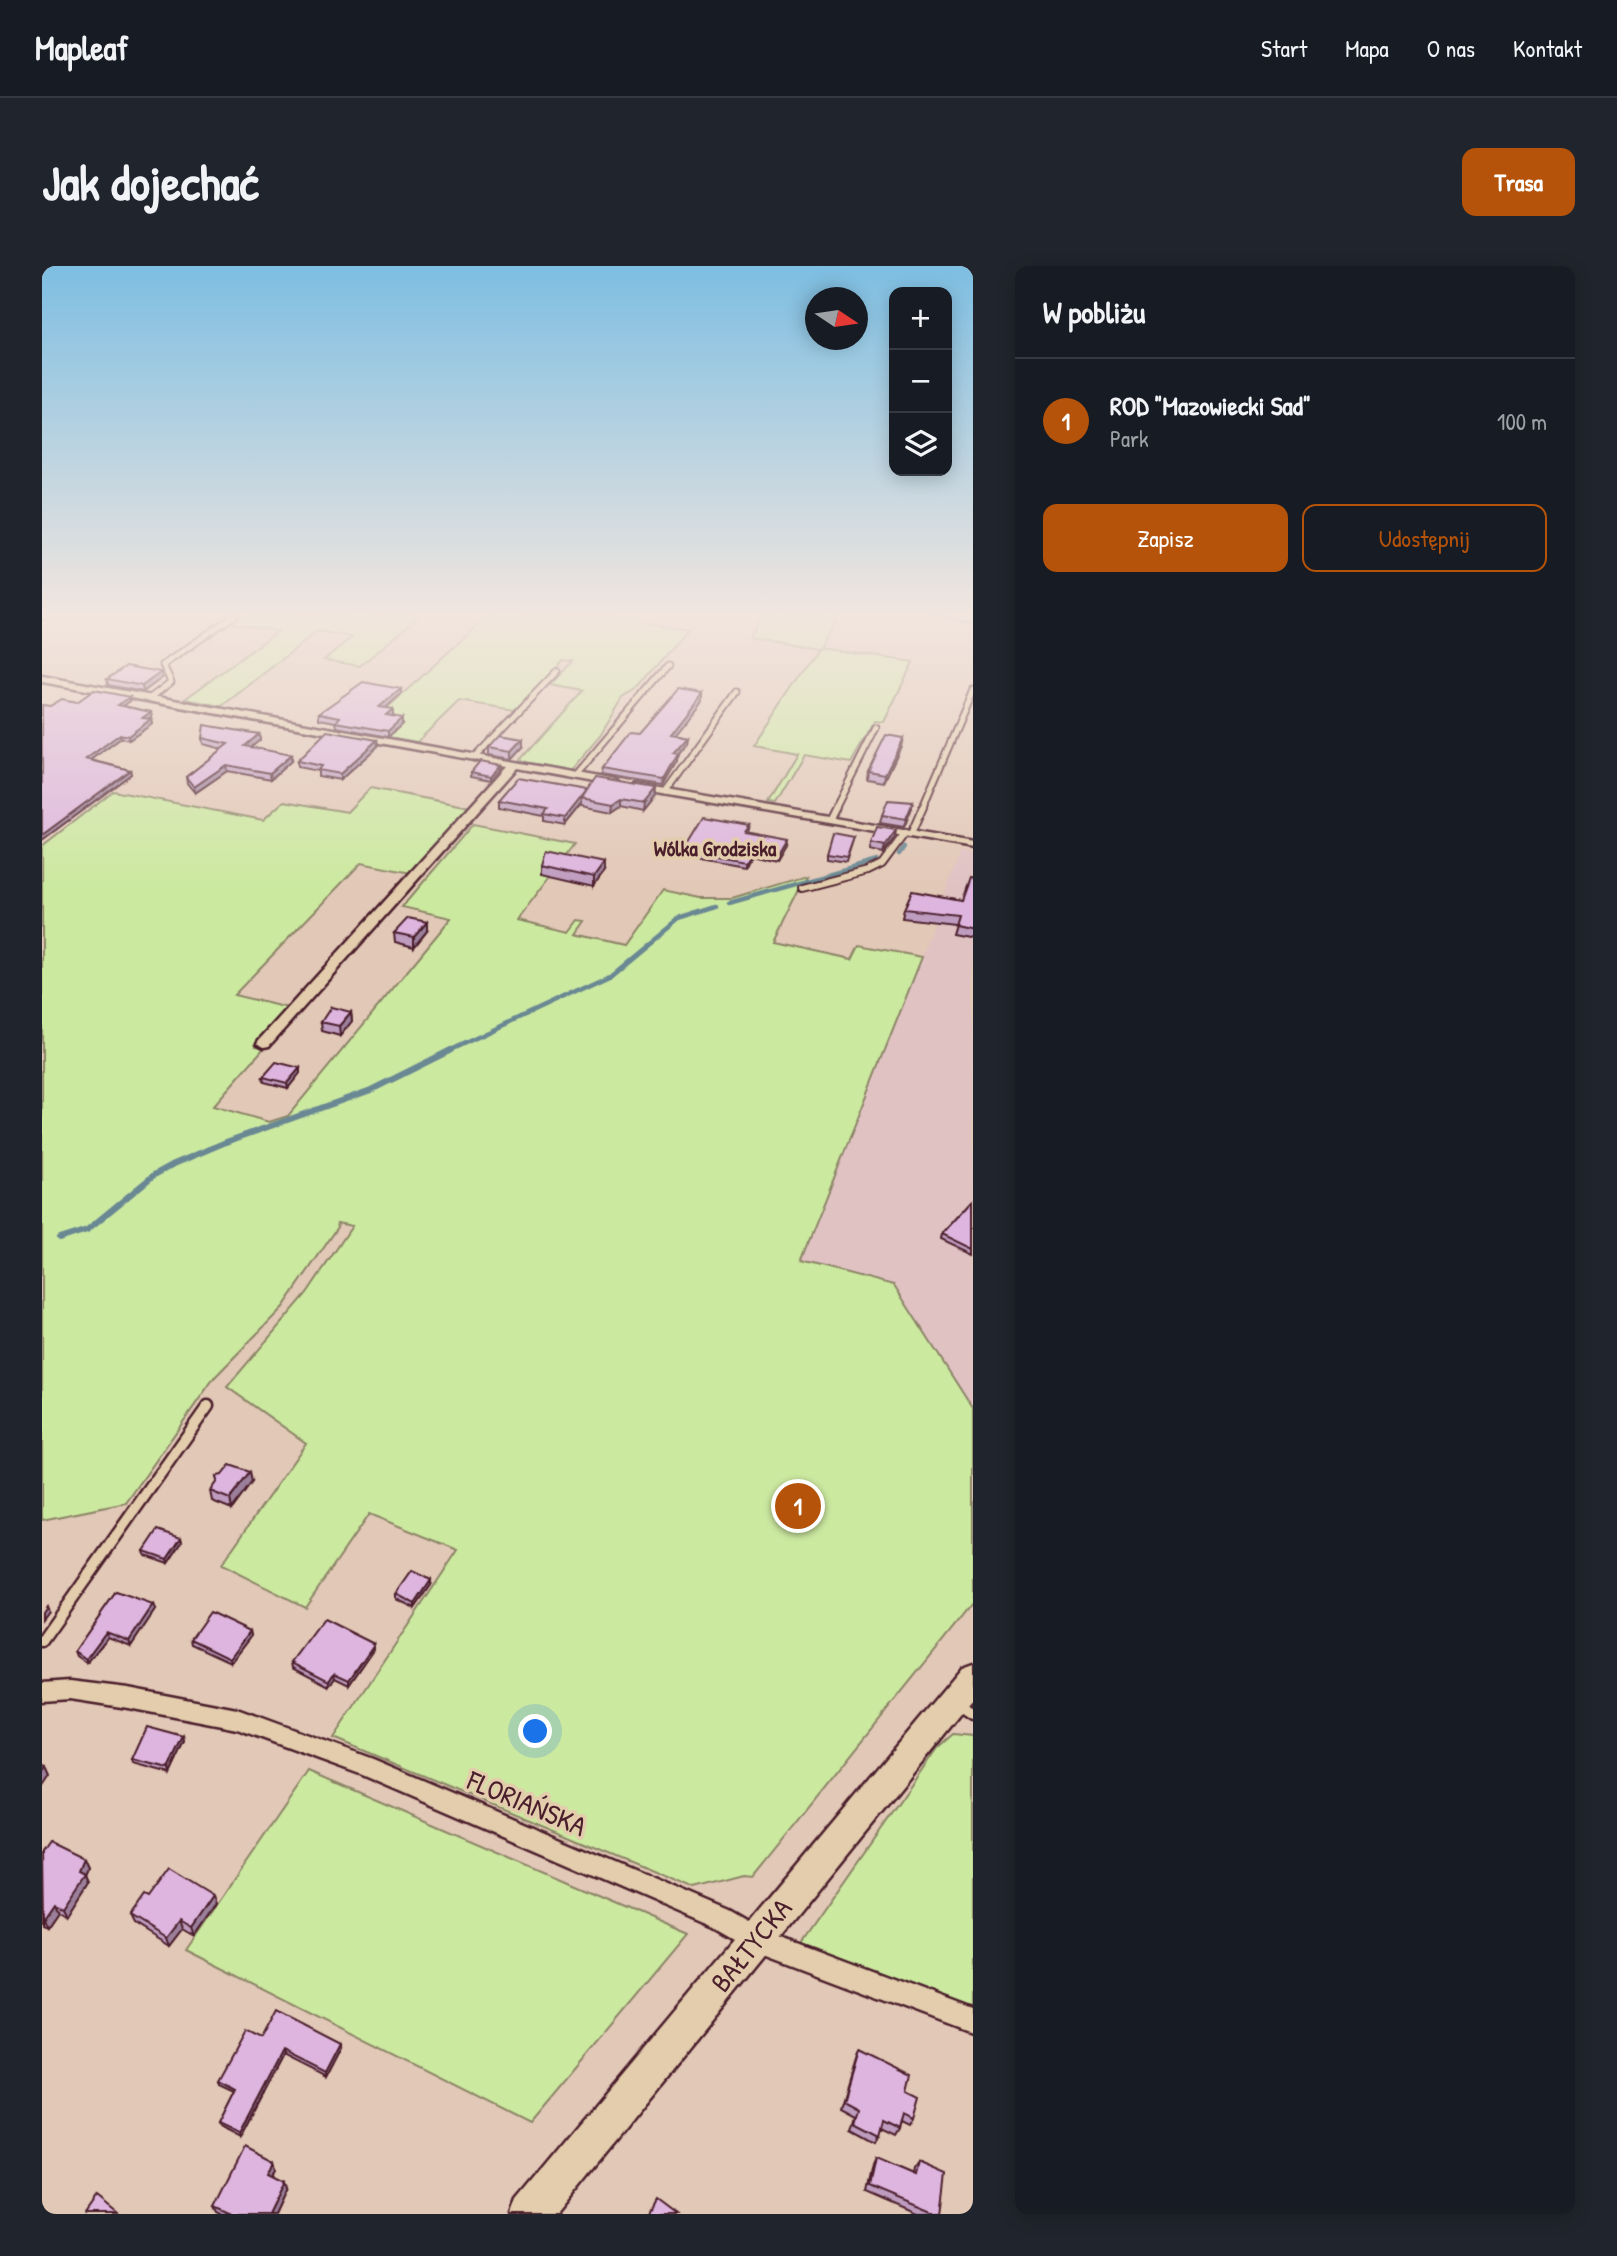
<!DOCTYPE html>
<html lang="pl">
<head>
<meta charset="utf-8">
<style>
  body { margin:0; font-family:"Patrick Hand",sans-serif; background:#20242c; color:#f1f3f6 }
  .controls { position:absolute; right:21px; top:21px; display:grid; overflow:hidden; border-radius:14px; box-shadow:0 4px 18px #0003 }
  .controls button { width:63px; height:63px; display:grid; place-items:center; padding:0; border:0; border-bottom:2px solid #363941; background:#171b24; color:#f1f3f6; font:35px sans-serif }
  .compass { position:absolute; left:763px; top:21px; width:63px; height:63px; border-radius:50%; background:#171b24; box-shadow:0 4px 18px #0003; rotate:103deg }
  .you { position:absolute; left:494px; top:1466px; width:24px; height:24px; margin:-18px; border:5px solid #fff; border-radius:50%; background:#1a73e8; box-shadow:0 0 0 10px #1a73e833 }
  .badge { display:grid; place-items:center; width:46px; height:46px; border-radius:50%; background:#b45309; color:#fff; font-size:23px; font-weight:700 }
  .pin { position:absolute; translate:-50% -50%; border:4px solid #fff; box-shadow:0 2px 7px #0006 }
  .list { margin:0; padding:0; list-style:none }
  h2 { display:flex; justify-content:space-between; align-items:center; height:91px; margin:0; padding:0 28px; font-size:30px }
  h2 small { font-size:23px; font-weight:400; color:#9ea1a6 }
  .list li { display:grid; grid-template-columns:46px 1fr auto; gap:21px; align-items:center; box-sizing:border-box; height:126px; padding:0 28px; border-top:2px solid #363941 }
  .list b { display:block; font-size:26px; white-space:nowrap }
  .list p { margin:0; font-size:23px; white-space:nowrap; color:#9ea1a6 }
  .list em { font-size:23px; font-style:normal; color:#9ea1a6 }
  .actions { display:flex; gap:14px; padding:21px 28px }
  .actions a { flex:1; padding:16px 0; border:2px solid #b45309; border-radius:14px; text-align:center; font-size:24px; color:#b45309 }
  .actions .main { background:#b45309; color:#fff }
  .icon { flex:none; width:38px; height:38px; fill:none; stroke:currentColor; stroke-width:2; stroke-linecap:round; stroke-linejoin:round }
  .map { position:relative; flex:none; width:931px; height:1948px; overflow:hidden; border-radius:14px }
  header { display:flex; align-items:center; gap:42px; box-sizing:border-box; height:98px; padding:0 35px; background:#171b24; border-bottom:2px solid #363941 }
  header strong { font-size:33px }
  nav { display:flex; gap:38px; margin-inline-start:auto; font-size:24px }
  .intro { display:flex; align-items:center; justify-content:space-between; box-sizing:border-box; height:168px; padding:0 42px }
  h1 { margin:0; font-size:49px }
  .button { padding:18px 32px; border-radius:14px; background:#b45309; color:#fff; font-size:24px; font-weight:700 }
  main { display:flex; gap:42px; padding:0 42px }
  aside { flex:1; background:#171b24; border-radius:14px; box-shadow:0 4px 18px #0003 }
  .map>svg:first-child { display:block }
  .built { fill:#e0c2c3 }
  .green { fill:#cce9a0; stroke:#8b8466; stroke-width:2 }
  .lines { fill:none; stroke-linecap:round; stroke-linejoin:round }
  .stream-far2 { stroke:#698893; stroke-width:3.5 }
  .stream-far1 { stroke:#698893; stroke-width:4.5 }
  .stream { stroke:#698893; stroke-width:6 }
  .lane-far2-casing { stroke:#4a1f2b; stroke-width:9 }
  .lane-far1-casing { stroke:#4a1f2b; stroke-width:10 }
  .lane-casing { stroke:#4a1f2b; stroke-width:15 }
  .street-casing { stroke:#4a1f2b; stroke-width:5 }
  .secondary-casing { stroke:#4a1f2b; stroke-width:5 }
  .lane-far2 { stroke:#e3cdad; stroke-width:5 }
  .lane-far1 { stroke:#e3cdad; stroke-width:6 }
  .lane { stroke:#e3cdad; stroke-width:10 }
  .street { fill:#e3cdad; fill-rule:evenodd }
  .secondary { fill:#e3cdad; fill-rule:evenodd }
  .wall { fill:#be9cbf; stroke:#4a1f2b; stroke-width:2 }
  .shaded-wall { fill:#9b7f9b; stroke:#4a1f2b; stroke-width:2 }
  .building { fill:#ddb5de; stroke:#4a1f2b; stroke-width:2 }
  .labels { text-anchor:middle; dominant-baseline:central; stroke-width:7; stroke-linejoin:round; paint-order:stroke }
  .far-quarter-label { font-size:21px; font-weight:bold; fill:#4a1f2b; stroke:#e3cdad }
  .near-street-label { font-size:28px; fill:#4a1f2b; stroke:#e3cdad }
</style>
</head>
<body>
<header>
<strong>Mapleaf</strong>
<nav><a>Start</a><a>Mapa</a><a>O nas</a><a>Kontakt</a></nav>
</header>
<div class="intro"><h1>Jak dojechać</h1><a class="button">Trasa</a></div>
<main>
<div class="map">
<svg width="931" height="1948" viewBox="0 0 931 1948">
  <rect width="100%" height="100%" fill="#e2c8b7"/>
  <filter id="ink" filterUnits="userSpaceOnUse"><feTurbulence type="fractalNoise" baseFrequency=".0143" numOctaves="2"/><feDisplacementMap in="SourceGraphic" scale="14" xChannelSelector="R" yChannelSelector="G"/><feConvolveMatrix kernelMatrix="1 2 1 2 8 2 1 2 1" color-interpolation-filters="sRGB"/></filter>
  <g filter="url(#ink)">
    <polygon class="built" points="918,586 931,588 931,1143 852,1019 759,995 880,691"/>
    <g class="green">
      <polygon points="200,349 379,349 318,400 282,394 310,371 276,365 180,440 143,433 236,365 189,357"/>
      <polygon points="447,349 555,349 646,363 596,423 581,432 558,470 528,505 477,495 540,425 508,419 531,395 521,394 473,444 417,435 375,476 319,466"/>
      <polygon points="720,349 798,349 777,382 871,396 842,456 833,455 809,497 762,489 733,538 726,537 755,488 712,480 776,383 708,372"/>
      <polygon points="328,522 428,541 369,607 319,597 192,729 246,742 214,780 222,782 171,840 227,856 246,850 409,652 360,641 431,558 533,578 475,654 528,666 537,654 544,655 535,668 582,679 621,624 659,632 690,632 764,610 731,676 810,693 817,679 880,691 759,995 852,1019 931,1143 931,1337 711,1611 702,1610 653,1623 291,1472 416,1284 327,1248 263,1341 179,1299 264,1177 185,1121 265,1027 310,960 295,957 296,961 241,1041 172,1112 84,1237 0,1254 0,580 71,525 221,554 242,535 305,546"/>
      <polygon points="911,1468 931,1470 931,1742 759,1677 895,1482"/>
      <polygon points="267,1505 646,1668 488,1857 144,1684"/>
    </g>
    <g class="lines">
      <polyline class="stream-far2" points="891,349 931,357"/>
      <g class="stream-far1">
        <polyline points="857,588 862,581"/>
        <polyline points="687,637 835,595"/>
        <polyline points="406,785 568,709 637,652 675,640"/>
      </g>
      <polyline class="stream" points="17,973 45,964 112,909 132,898 184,876 329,824 409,784"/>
      <defs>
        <g id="lane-far2">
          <polyline points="108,432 129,416 121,399 193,349"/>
          <polyline points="432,492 515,405"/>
          <polyline points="533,510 626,400"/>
          <polyline points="623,526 695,426"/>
          <polyline points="793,543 834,462"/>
          <polyline points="880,543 931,424"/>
        </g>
        <g id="lane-far1">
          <polyline points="788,553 794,541"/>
          <polyline points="869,568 881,541"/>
          <polyline points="760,622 826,605 840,598 863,567"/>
        </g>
        <g id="lane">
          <polyline points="0,1375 166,1140"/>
          <polyline points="916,1438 931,1448"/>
        </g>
        <g id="street">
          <polygon points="0,349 6,349 0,353"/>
          <polygon points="0,410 573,514 578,517 573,520 475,502 227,780 222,781 215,777 217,774 465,500 0,416"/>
          <polygon points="595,518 931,576 931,582 591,523 590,521"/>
          <polygon points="28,1415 86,1422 195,1443 331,1493 688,1645 721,1664 931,1743 931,1767 714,1685 672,1661 318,1508 195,1463 86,1442 28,1433 0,1435 0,1417"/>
        </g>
        <polygon id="secondary" points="931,1397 931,1433 514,1948 470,1948 475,1934 920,1401"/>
      </defs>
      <use href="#lane-far2" class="lane-far2-casing"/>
      <use href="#lane-far1" class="lane-far1-casing"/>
      <use href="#lane" class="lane-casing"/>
      <use href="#street" class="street-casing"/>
      <use href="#secondary" class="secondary-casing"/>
      <use href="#lane-far2" class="lane-far2"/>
      <use href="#lane-far1" class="lane-far1"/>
      <use href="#lane" class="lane"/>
      <use href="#street" class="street"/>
      <use href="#secondary" class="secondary"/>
    </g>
    <g class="wall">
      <polygon points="120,412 101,426 66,419 65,413"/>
      <polygon points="359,423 359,428 343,442 351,449 349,450 360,458 346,471 295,461 294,456 277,453 277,447"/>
      <polygon points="660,427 660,434 633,467 646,470 645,476 635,488 635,495 621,519 559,509 560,503 598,467"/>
      <polygon points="88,435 81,440 109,446 110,450 106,453 109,453 110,458 87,474 79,472 49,494 88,504 89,508 0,574 8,440 35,436"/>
      <polygon points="217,468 218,474 209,481 249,495 229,513 185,505 153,527 145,517 144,511 180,483 161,478 160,472"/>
      <polygon points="861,472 859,480 842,516 825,513 826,505"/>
      <polygon points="335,474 336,480 298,514 276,510 276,505 255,501 255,495"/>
      <polygon points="447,481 481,481 470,493 447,489"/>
      <polygon points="459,499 459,503 449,514 429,510 429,506"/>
      <polygon points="614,522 613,530 601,545 579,540 570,546 540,540 540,538 523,559 502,555 502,550 457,541 457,534 545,524"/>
      <polygon points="871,536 869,544 862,561 838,557 840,549"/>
      <polygon points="707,559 705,566 744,579 735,594 708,588 702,600 642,589 642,584"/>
      <polygon points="812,571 804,596 785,593 785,588"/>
      <polygon points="853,571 841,587 828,584 829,577"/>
      <polygon points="500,599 562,606 552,620 500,608"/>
      <polygon points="931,613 931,672 910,668 913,658 860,652 862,643 919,634"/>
      <polygon points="385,665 372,681 353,676 352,667"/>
      <polygon points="309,746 310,755 298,770 280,765 279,756"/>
      <polygon points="258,802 258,807 246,822 222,816 221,811"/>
      <polygon points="931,934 931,988 899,973 900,968"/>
      <polygon points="174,1210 210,1216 190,1243 170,1235 168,1225 175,1216"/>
      <polygon points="139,1272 140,1276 126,1297 103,1289 102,1285"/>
      <polygon points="389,1319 373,1342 354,1333 354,1328"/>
      <polygon points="74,1326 113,1344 89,1380 66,1371 45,1397 35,1390 33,1385"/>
      <polygon points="208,1365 209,1370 189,1396 150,1378 149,1373"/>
      <polygon points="332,1378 332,1383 307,1419 293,1412 287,1420 251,1401 250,1396"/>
      <polygon points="142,1471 143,1476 128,1508 91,1498 90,1494"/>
      <polygon points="0,1586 42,1593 46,1602 43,1609 46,1616 25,1649 16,1644 5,1660 0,1658"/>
      <polygon points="171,1630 174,1638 152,1670 140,1663 127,1680 92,1658 88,1650 106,1632"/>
      <polygon points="219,1773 299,1782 284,1811 241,1789 198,1871 177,1860 176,1857 192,1825 177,1818 176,1814"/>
      <polygon points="817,1783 866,1825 872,1852 868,1859 860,1855 858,1862 854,1869 840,1862 834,1876 810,1863 814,1849 799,1841 814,1791"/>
      <polygon points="834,1892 871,1908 872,1903 877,1896 900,1948 876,1948 825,1926 831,1899"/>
      <polygon points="232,1895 234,1902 231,1910 244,1922 232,1948 180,1948 176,1946 173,1940"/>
    </g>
    <g class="shaded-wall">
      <polygon points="119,406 120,412 101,426 100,420"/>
      <polygon points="359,423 359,428 338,447 337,441"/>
      <polygon points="660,427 660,434 629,473 629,467"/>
      <polygon points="88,431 88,435 76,444 76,439"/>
      <polygon points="351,443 351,449 344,455 344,449"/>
      <polygon points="109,446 110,450 101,456 100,452"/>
      <polygon points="360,452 360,458 346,471 346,465"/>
      <polygon points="109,453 110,458 87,474 86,470"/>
      <polygon points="78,468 79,472 45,497 44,493"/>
      <polygon points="217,468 218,474 203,486 203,480"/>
      <polygon points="646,470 645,476 630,494 631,487"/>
      <polygon points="861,472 859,480 842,516 843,508"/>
      <polygon points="481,473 481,481 470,493 470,485"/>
      <polygon points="335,474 336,480 298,514 298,508"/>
      <polygon points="636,488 635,495 621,519 622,513"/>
      <polygon points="249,489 249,495 229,513 228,507"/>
      <polygon points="184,499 185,505 153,527 152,521"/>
      <polygon points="459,499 459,503 449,514 449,510"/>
      <polygon points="88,504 89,508 0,574 0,569"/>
      <polygon points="614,522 613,530 601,545 602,537"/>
      <polygon points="545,524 540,532 540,538 523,559 523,552"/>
      <polygon points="579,533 579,540 570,546 571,538"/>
      <polygon points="871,536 869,544 862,561 864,553"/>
      <polygon points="854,564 853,571 841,587 843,580"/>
      <polygon points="745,573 744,579 735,594 736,588"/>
      <polygon points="709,583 708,588 702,600 702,595"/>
      <polygon points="562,597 562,606 552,620 552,611"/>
      <polygon points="385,656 385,665 372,681 372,671"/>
      <polygon points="309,746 310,755 298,770 297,760"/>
      <polygon points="258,802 258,807 246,822 245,817"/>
      <polygon points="208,1206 210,1216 190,1243 188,1233"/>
      <polygon points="139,1272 140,1276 126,1297 125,1293"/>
      <polygon points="389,1314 389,1319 373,1342 373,1338"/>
      <polygon points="111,1339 113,1344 89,1380 87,1375"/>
      <polygon points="4,1340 6,1345 0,1353 0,1346"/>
      <polygon points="208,1365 209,1370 189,1396 188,1392"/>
      <polygon points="64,1366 66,1371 45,1397 44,1393"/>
      <polygon points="332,1378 332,1383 307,1419 307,1414"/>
      <polygon points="292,1407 293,1412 287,1420 287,1415"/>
      <polygon points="142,1471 143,1476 128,1508 127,1503"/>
      <polygon points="4,1501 8,1510 0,1522 0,1507"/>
      <polygon points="42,1593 46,1602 43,1609 46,1616 25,1649 21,1641"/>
      <polygon points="171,1630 174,1638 152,1670 149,1662"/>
      <polygon points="12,1636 16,1644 5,1660 1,1652"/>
      <polygon points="137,1655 140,1663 127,1680 124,1672"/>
      <polygon points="298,1778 299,1782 284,1811 283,1807"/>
      <polygon points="240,1785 241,1789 198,1871 197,1867"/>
      <polygon points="232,1895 234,1902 228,1914 226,1907"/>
      <polygon points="242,1915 244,1922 232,1948 226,1948"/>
    </g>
    <g class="building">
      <polygon points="84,400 119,406 100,420 65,413"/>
      <polygon points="321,416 359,423 337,441 351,443 344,449 360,452 346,465 294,456 298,451 277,447"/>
      <polygon points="636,423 660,427 629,467 646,470 631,487 636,488 622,513 560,503 589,466 598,467"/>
      <polygon points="52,424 88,431 76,439 109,446 100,452 109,453 86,470 78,468 44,493 88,504 0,569 0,439 8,440 20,433 35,436"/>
      <polygon points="162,459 217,468 203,480 249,489 228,507 184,499 152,521 144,511 186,478 160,472"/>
      <polygon points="285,465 335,474 298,508 276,504 279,500 255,495"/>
      <polygon points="458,469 481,473 470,485 447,481"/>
      <polygon points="844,469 861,472 843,508 826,505"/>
      <polygon points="438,495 459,499 449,510 429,506"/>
      <polygon points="476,512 545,524 523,552 502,548 506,543 457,534"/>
      <polygon points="553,512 614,522 602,537 579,533 571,538 540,532"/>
      <polygon points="846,534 871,536 864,553 840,549"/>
      <polygon points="662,551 707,559 702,565 745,573 736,588 709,583 702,595 642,584"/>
      <polygon points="835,561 854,564 843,580 829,577"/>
      <polygon points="791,567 812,571 805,591 785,588"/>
      <polygon points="504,585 562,597 552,611 500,599"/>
      <polygon points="927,612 931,613 931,663 913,659 916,649 862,643 870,625 919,634"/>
      <polygon points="366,652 385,656 372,671 352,667"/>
      <polygon points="289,741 309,746 297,760 279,756"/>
      <polygon points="234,796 258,802 245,817 221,811"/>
      <polygon points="931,934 931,983 900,968"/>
      <polygon points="188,1199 208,1206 188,1233 168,1225 175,1215 174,1210 180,1209"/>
      <polygon points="116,1264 139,1272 125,1293 102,1285"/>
      <polygon points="370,1305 389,1314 373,1338 354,1328"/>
      <polygon points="74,1326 111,1339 87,1375 64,1366 44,1393 33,1385"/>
      <polygon points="168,1346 208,1365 188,1392 149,1373"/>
      <polygon points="282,1353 332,1378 307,1414 292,1407 287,1415 250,1396"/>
      <polygon points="105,1461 142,1471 127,1503 90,1494"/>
      <polygon points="0,1499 4,1501 0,1507"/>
      <polygon points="7,1576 42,1593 37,1605 43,1608 21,1641 12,1636 1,1652 0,1586"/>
      <polygon points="127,1603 171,1630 149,1662 137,1655 124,1672 88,1650 102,1630 106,1632"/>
      <polygon points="234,1745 298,1778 283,1807 240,1785 197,1867 176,1857 193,1823 176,1814 203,1765 219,1773"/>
      <polygon points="817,1783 870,1809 866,1825 878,1831 872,1852 862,1847 858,1862 842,1854 838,1869 813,1856 817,1842 802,1834"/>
      <polygon points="203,1880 232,1895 226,1907 242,1915 226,1948 190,1948 173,1940"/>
      <polygon points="834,1892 874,1909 877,1896 905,1908 900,1948 895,1948 828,1920"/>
      <polygon points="55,1931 76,1948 43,1948"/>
      <polygon points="614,1933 634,1948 606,1948"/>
    </g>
  </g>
  <linearGradient id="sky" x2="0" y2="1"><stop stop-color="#7dbee2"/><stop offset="0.56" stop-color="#f2e6df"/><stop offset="1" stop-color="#f2e6df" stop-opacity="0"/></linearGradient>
  <rect width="931" height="621" fill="url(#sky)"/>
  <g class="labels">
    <g class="far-quarter-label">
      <text x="673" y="582">Wólka Grodziska</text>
    </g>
    <g class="near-street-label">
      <text transform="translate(485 1537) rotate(23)">FLORIAŃSKA</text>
      <text transform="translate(709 1679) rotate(-51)">BAŁTYCKA</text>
    </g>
  </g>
</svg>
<div class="controls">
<button>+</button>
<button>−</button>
<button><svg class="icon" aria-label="layers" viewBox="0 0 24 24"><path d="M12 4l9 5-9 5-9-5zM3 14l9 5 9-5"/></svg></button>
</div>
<svg class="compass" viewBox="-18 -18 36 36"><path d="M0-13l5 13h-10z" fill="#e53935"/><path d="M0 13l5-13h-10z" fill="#9ea1a6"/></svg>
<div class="you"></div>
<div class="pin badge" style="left:756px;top:1240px">1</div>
</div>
<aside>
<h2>W pobliżu<small></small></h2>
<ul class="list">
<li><span class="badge">1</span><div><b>ROD &quot;Mazowiecki Sad&quot;</b><p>Park</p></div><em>100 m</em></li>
</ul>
<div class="actions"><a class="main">Zapisz</a><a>Udostępnij</a></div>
</aside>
</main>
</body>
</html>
